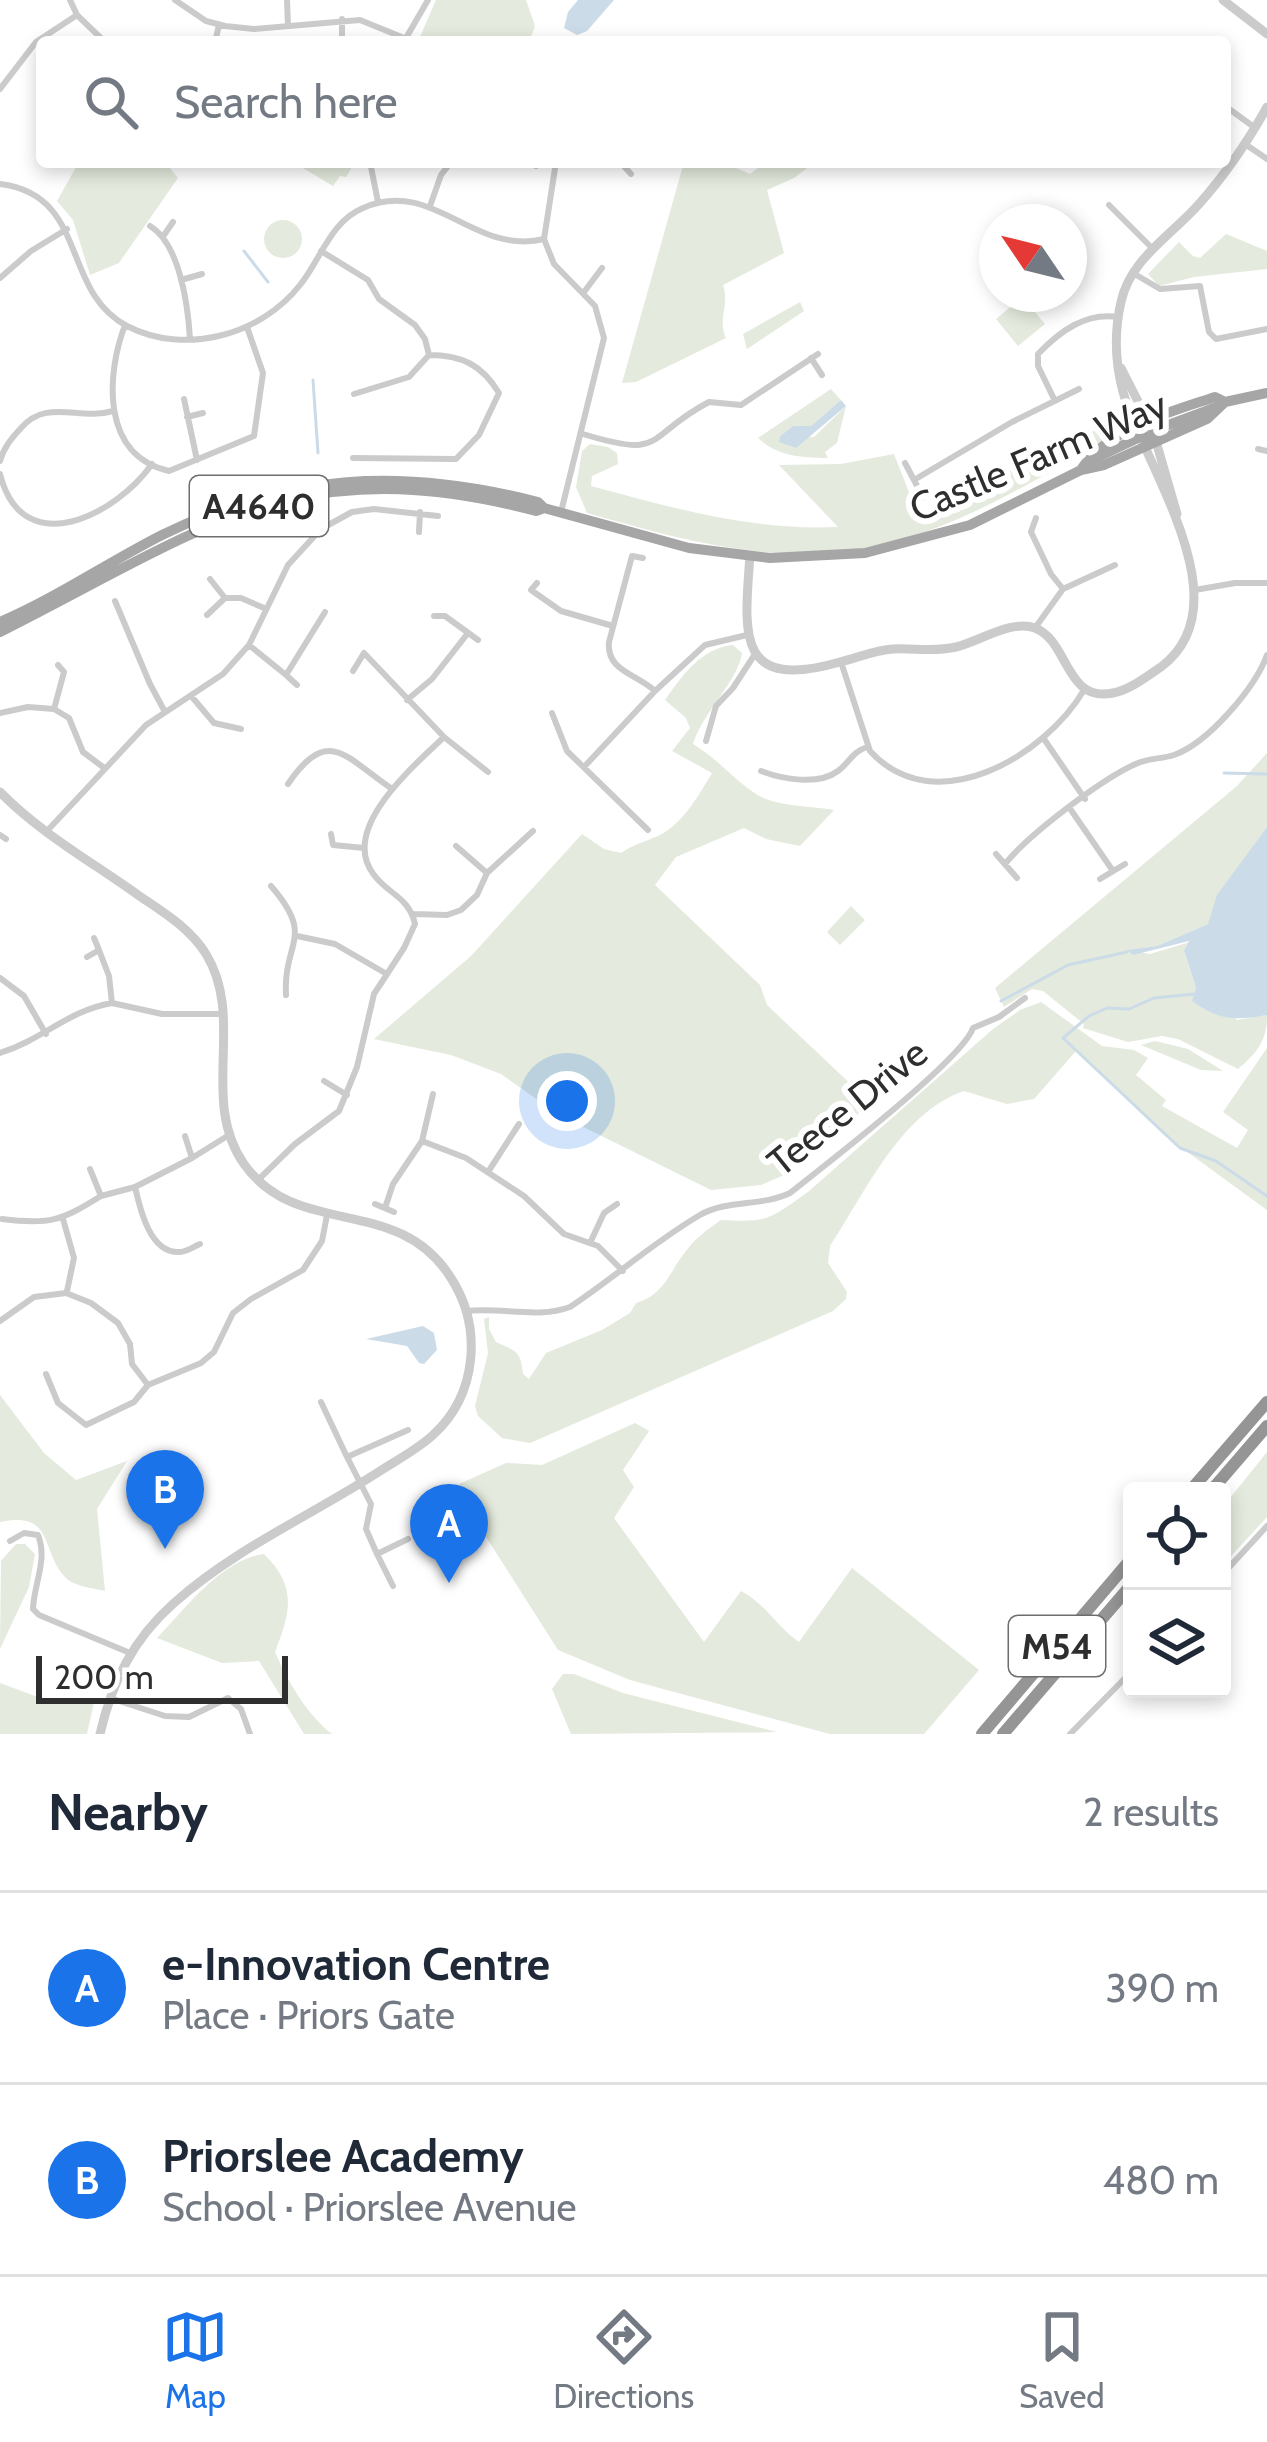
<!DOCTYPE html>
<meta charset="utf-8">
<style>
body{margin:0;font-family:Cabin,sans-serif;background:#f6f6f7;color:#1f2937}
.controls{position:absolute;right:36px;bottom:36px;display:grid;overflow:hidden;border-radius:12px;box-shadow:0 6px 18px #0003}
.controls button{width:108px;height:108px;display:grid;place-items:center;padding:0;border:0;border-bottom:3px solid #e0e1e3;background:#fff;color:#1f2937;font:60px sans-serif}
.compass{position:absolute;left:979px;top:204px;width:108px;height:108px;border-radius:50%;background:#fff;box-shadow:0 6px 18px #0003;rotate:305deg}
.scale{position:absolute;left:36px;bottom:30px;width:252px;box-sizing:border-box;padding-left:12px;border:6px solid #2e2e2e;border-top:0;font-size:33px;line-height:42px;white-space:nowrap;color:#2e2e2e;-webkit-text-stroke:9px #fff;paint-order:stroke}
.you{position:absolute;left:567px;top:1101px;width:42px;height:42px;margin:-30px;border:9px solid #fff;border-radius:50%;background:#1a73e8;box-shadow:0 0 0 18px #1a73e833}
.badge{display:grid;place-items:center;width:78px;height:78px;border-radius:50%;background:#1a73e8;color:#fff;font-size:39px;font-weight:700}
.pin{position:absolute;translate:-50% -99px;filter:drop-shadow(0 3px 6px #0008)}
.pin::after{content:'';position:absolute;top:63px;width:42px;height:36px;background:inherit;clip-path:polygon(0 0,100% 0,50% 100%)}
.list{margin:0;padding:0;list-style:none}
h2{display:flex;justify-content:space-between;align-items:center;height:156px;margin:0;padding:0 48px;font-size:51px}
h2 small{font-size:39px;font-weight:400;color:#747a83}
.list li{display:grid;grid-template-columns:78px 1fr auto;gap:36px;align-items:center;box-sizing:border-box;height:192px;padding:0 48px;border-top:3px solid #e0e1e3}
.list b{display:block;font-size:45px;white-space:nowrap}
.list p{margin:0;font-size:39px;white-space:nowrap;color:#747a83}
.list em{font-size:39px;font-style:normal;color:#747a83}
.icon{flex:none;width:66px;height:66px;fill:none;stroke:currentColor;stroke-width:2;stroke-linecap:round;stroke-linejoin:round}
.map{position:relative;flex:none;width:1267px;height:1734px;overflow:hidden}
.search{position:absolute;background:#fff;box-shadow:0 6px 18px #0003;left:36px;right:36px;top:36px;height:132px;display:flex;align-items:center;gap:30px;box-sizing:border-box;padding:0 42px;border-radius:12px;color:#747a83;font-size:45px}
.sheet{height:540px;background:#fff}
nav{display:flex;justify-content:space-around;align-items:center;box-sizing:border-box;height:168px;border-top:3px solid #e0e1e3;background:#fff;font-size:33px;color:#747a83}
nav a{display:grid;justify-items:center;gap:6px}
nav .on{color:#1a73e8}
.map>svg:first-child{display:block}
</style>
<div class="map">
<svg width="1267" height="1734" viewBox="0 0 1267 1734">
<rect width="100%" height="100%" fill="#fff"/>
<!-- green -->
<path fill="#e4eadd" d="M 436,0 L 526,0 L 535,26 L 529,42 L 435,42 L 420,37 Z
M 79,162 L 165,162 L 178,178 L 119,263 L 90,275 L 73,220 L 57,201 Z
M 293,162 L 355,162 L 346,177 L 340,176 L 333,186 Z
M 684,162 L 723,162 L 750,174 L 766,162 L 815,162 L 794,178 L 767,190 L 784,253 L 723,285 C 730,304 717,320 726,338 L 636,382 L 622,383 Z
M264 239a19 19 0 1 1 38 0a19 19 0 1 1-38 0Z
M 1226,234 L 1267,251 L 1267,269 L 1194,277 L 1159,286 L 1148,274 L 1179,242 L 1193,256 L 1200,258 Z
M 1022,297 L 1045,324 L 1018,346 L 996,319 Z
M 800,302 L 804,311 L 747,349 L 743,334 Z
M 831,389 L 841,400 L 810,427 L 793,426 L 780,436 L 814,437 L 846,406 L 837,443 L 825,452 L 828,458 C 800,457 779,457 758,438 Z
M 1125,416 L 1123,430 C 1041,476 955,533 862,549 C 770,565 674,538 587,513 L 576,487 L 582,451 L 590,444 L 608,447 L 617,453 L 618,464 L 592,476 L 591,486 C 673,508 752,531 838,527 L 779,465 L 841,464 L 894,454 L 918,515 Z
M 733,645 L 742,653 C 738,681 703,712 693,744 C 718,759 733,779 756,794 C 776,807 811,806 834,810 L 800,846 L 766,839 L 744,828 L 676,857 L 655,885 L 760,985 L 767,1005 L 875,1107 L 867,1107 L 791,1172 L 761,1185 L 711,1190 L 559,1115 L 501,1074 L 451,1055 L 374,1039 L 471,956 L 582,834 L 604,849 L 621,853 C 634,844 644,842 658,836 C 682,825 699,795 712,773 L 672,751 L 690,728 L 686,718 L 665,700 C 682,676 701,648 733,645 Z
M 1267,753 L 1267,827 L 1225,886 L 1208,924 L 1157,946 L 1128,950 L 1150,954 L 1190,942 L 1184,952 L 1196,988 L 1237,1020 L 1267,1015 C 1267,1040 1258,1052 1238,1069 L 1178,1039 L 1162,1036 L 1128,1042 L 1083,1028 L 1084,1024 L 1043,991 L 1032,989 L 1004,1007 L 995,988 L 1237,786 Z
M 851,906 L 865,920 L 840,945 L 827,932 Z
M 1041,1002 L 1102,1046 L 1134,1050 L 1148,1058 L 1136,1075 L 1166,1100 L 1162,1106 L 1237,1148 L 1248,1130 L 1223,1112 L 1267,1048 L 1267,1210 L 1164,1135 L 1076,1051 L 1034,1099 L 1007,1104 L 964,1091 C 901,1112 865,1193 830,1246 L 828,1263 L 847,1292 L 846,1299 L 833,1311 L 530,1443 L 502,1438 L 478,1416 L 475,1406 L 488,1353 L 484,1319 L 489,1317 L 489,1329 L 496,1342 C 515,1351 521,1350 523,1374 L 529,1379 L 546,1353 L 602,1330 L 630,1313 L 636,1303 C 667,1294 670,1268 690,1246 C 698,1236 710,1228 721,1220 C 767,1223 770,1219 808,1192 L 993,1029 L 1020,1010 Z
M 1155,1041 L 1188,1049 L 1223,1071 L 1201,1070 L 1141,1045 Z
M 0,1395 L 44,1453 L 76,1480 L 127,1461 L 97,1509 L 105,1591 C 93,1588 77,1587 67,1579 C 40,1554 56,1510 0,1522 Z
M 635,1423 L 649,1431 L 623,1470 L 634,1487 L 614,1518 L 704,1642 L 741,1591 C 768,1606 776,1626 799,1642 L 852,1568 L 979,1670 L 924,1734 L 830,1734 L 630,1680 L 558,1650 L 462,1499 L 459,1484 L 506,1463 L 542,1465 Z
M 1267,1452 L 1267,1517 L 1222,1566 L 1222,1508 Z
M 16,1544 L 25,1544 L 35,1554 L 29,1587 L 0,1649 L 1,1561 Z
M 264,1554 C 298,1587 290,1613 275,1652 C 287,1680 307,1715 332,1734 L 304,1734 L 259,1661 L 222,1663 L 157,1638 C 185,1609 222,1559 264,1554 Z
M 563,1674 L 574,1674 L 623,1693 L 777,1732 L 571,1734 L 552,1689 Z
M 0,1683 L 51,1702 L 95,1698 L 87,1734 L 0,1734 Z"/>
<!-- water -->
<path fill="#cbdce8" d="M 578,0 L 614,0 L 587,31 L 577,35 L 564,28 L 568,12 Z
M 841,400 L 846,406 L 796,448 L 779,442 L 780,436 L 793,426 L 811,426 Z
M 1267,827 L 1267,1015 C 1236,1021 1218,1020 1192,1001 L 1196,988 L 1184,951 L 1189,941 L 1133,955 L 1127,950 L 1157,946 L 1208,924 L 1217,895 Z
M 423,1326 L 434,1333 L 437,1350 L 424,1364 L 419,1363 L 407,1346 L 366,1339 Z"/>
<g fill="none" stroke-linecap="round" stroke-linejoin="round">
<!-- stream -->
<path stroke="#cbdce8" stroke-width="3" d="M 244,251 L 268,282
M 313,380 L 318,453
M 1224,773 L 1267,774
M 1194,994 L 1154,998 L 1129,1009 L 1107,1008 L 1089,1016 L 1063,1038 L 1180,1148 L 1216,1161 L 1267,1196
M 1001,1001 L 1068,965 L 1127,952"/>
<!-- minor -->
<path stroke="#cbcbcb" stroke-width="6" d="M 70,0 L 77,15 L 105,42
M 175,0 L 206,21 L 225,26 L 254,29 L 360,20 L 414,42
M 287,0 L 288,26
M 406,38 L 428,0
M 215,42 L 219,25
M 342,42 L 342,19
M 534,42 L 535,41
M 0,89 L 36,42 L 77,15
M 1225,106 L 1254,127
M 1245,144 L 1267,159
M 370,162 L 378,202
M 536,162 L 536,166
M 556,162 L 544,239 L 554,264 L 595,306 L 604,338 L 561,512
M 620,162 L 631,174
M 0,184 C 89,195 60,291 127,326 C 185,356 261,335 300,285 C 321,259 330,222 363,208 C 433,177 473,256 544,239
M 1109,205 L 1153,249
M 430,206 L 441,175 L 451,162
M 150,226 C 180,244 188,306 190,339
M 164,235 L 173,222
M 321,251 L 368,280 L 379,299 L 415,325 L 425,339 L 429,355
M 1133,273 L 1160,289 L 1200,286 L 1209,332 L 1216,339 L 1267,329
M 0,278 L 31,251 L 67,229
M 181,280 L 202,274
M 584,292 L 602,268
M 125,325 C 106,375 101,456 169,471 L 254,436 L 263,373 L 247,327
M 811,358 L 822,375
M 184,399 L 197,460
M 1055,401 L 1038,366 L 1038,354 C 1060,331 1086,312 1118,317
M 187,417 L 203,413
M 583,434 C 667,460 644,436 709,402 L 741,405 L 818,354
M 1258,449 L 1267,451
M 353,458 L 456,459 L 479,435 L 499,393 C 482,365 462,355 429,355 L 409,377 L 354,394
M 0,461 C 4,447 11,439 21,428 C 47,398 79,421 113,411
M 905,463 L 923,497
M 0,474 C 23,564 117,514 152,464
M 914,480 L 1012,422 L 1079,389
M 1036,518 L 1031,532 L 1051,574 L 1063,589
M 419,532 L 420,512
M 643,558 L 632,556 L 609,642 C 606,671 637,674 655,691 L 705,645 L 747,635
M 537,583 L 531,590 L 561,611 L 613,626
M 1195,590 L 1235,583 L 1267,583
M 225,598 L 241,598 L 264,608
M 115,601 L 150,684 L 165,712
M 207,615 L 225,598 L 210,579
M 434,616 L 445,616 L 478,640
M 1035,628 L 1063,589 L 1115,565
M 249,645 L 286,675 L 325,612
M 841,662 L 870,751 C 935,822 1045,756 1084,690
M 286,675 L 297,685
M 192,697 L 214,723 L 241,729
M 407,700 L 432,679 L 468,633
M 54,709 L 69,718 L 83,752 L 103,767
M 0,713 L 28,707 L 54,709 L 64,672 L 58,665
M 552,713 L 567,751 L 648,830
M 444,737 L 488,772
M 1044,739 L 1085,799
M 706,741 L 716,706 L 733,688 L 755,654
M 584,767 L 655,691
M 761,771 C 782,779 818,786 838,771 C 850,762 852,752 867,747
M 288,784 C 328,725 345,757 392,789
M 1071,810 L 1113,871
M 47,831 L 146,725 L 223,674 L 249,645 L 288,565 L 321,529 L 352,512 L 374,509 L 438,516
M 331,834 L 333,845 L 364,848
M 0,835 L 6,839
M 456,846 L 487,873
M 996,854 L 1017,878
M 1005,864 C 1028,835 1104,777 1138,763 C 1149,758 1162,759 1174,755 C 1208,743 1255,688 1267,655
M 1100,879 L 1125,864
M 271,886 C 316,938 283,941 286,995
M 413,914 L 447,915 L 461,910 L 477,895 L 487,873 L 533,831
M 297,936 L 335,944 L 385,973
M 87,957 L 99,950 L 94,938
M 0,978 L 24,996 L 46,1034
M 112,1003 L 162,1014 L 221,1014
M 0,1053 C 44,1039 67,1011 112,1003 L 109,976 L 99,950
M 324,1081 L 347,1095
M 422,1141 L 433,1094
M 192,1158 L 229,1135
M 488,1172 L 519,1124
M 258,1180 L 295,1144 L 339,1111 L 357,1067 L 374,994 L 404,948 L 415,924 C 409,897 388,894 374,875 C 338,829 414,766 444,737 L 364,653 L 353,671
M 135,1187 L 192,1158 L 185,1136
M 101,1196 L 135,1187 C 140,1209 150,1254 180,1252 C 187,1252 193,1247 200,1244
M 375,1204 L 394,1212
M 385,1208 L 393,1184 L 422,1141 L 466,1158 L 524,1196 L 564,1234 L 598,1246 L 623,1271
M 2,1219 C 49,1225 61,1221 101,1196 L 90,1169
M 63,1219 L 74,1258 L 67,1291
M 590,1243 L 604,1213 L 617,1204
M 467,1311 C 501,1307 538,1319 570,1307 C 614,1278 655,1241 700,1215 C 728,1199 761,1207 790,1193 C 824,1166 962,1060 973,1028 L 999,1017 L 1025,998
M 0,1321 L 34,1297 L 66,1293 L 91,1303 L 118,1323 L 130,1344 L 132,1364 L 148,1385
M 46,1374 L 58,1403 L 86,1425 L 134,1402 L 148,1385 L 201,1363 L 214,1352 L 233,1313 L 251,1299 L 303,1270 L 322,1241 L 327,1215
M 321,1402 L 347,1457 L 408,1430
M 347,1457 L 371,1504 L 366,1529 L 377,1554
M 10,1541 L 24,1533 L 38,1535 C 48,1560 34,1583 33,1609 L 39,1615 L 130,1653
M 1222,1575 L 1267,1526
M 393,1586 L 377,1554 L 408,1539
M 110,1698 L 165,1716 L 189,1717 L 228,1698 L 241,1709 L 250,1734
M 1070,1734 L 1132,1671"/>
<!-- tertiary -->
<path stroke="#cbcbcb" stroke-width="9" d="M 1223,0 L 1267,34
M 1121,368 L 1149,423
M 1155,438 L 1177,514
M 750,556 C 744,634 736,692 840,662 C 857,658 875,650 893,649 C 914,648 935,652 956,647 C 978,642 1012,619 1035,628 C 1069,641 1065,703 1113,693 C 1130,690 1147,676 1161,667 C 1245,604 1145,468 1123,392 C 1115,362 1114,332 1121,302 C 1130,259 1172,235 1199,204 C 1225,175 1248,141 1267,107
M 0,792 C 40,833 92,862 138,895 C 163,912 190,928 206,954 C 246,1019 199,1100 244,1164 C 297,1240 398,1193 451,1278 C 483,1328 477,1395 433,1435 C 418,1449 397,1460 380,1471 C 312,1515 236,1548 174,1603 C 133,1639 112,1682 100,1734"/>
<!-- primary -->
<path stroke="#a6a6a6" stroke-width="10" d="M 1138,428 L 1152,431 L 1217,407
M 1089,461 L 1140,437 L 1155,440
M 1082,468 C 1110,428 1170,412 1215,397 L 1225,402
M 0,622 C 56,598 107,563 162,535 C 289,473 402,467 538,502 L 544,508 L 689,548 L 770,558 L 865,553 L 970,525 L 1081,470 L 1104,465 L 1207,419 L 1225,402 L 1267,393
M 0,632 C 203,530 296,448 536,511 L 544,508"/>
<!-- motorway -->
<path stroke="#959595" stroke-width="12" d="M 1190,1491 L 1267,1402
M 1211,1491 L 1267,1426
M 982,1734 L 1132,1558
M 1003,1734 L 1132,1584"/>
</g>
<g text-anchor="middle" stroke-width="12" stroke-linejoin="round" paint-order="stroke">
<!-- shield labels -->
<g fill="#fff" stroke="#6d6d6d" stroke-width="3">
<rect x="190" y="476" width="138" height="60" rx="9"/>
<rect x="1009" y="1616" width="96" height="60" rx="9"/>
</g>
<g font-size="36" font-weight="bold" fill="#2e2e2e">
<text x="259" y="519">A4640</text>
<text x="1057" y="1659">M54</text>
</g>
<!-- street labels -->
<g font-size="39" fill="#2e2e2e" stroke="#fff">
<text transform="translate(1038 456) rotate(-23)" y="14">Castle Farm Way</text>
<text transform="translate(847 1107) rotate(-39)" y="14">Teece Drive</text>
</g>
</g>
</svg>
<div class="controls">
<button><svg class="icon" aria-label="locate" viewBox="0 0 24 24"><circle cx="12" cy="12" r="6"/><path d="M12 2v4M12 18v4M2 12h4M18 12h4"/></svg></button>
<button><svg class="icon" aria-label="layers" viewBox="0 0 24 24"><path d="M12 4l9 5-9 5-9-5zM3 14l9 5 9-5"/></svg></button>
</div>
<svg class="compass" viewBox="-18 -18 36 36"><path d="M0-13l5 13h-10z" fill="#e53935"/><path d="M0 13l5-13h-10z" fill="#747a83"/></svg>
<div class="scale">200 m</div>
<div class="you"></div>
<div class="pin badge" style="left:449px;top:1583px">A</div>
<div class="pin badge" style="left:165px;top:1549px">B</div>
<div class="search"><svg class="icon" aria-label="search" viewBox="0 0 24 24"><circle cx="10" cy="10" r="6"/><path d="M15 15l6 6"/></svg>Search here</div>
</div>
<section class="sheet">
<h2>Nearby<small>2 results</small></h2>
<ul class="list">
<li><span class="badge">A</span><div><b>e-Innovation Centre</b><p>Place · Priors Gate</p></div><em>390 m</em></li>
<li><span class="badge">B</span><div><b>Priorslee Academy</b><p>School · Priorslee Avenue</p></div><em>480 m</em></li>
</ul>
</section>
<nav>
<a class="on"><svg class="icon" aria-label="map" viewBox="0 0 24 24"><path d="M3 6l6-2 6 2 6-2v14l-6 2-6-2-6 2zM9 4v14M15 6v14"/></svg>Map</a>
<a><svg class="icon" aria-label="directions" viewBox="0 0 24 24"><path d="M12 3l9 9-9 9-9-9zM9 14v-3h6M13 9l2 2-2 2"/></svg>Directions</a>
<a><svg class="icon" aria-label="saved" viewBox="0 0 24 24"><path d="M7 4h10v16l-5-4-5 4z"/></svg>Saved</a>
</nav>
